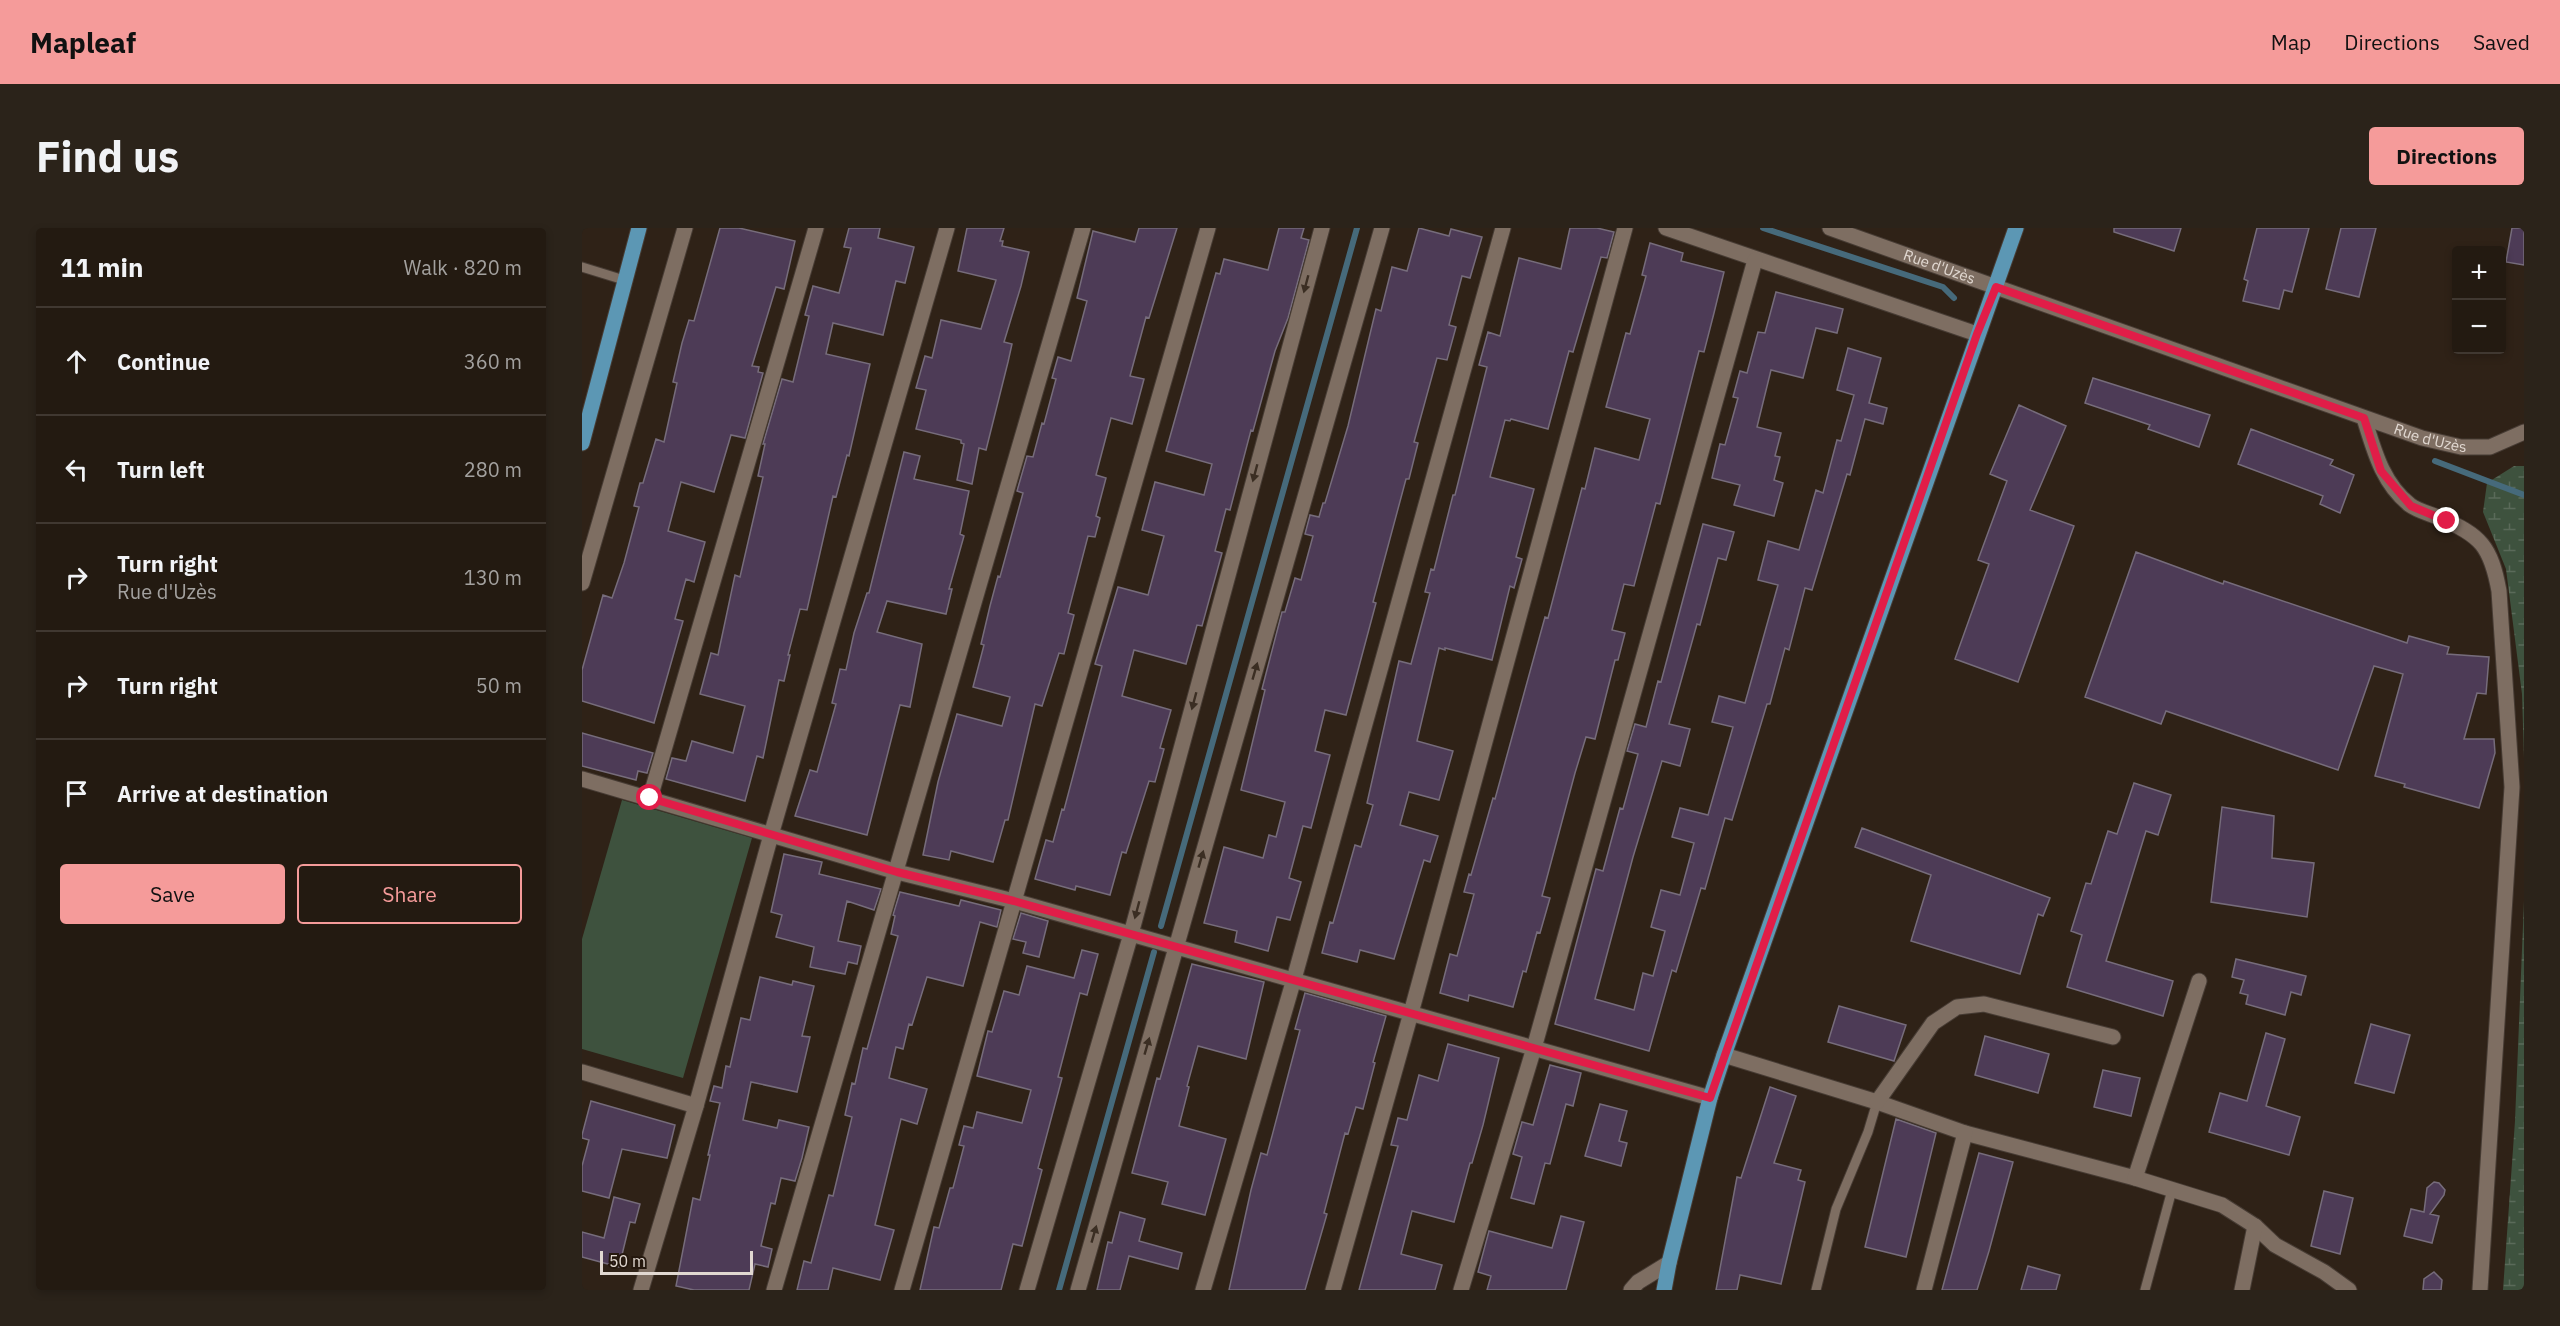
<!DOCTYPE html>
<meta charset="utf-8">
<style>
body{margin:0;font-family:"IBM Plex Sans",sans-serif;background:#2b231a;color:#f1f3f6}
.controls{position:absolute;right:18px;top:18px;display:grid;overflow:hidden;border-radius:6px;box-shadow:0 3px 9px #0003}
.controls button{width:54px;height:54px;display:grid;place-items:center;padding:0;border:0;border-bottom:2px solid #403831;background:#231a11;color:#f1f3f6;font:30px sans-serif}
.scale{position:absolute;left:18px;bottom:15px;width:153px;box-sizing:border-box;padding-left:6px;border:3px solid #e1d8d1;border-top:0;font-size:16px;line-height:21px;white-space:nowrap;color:#e1d8d1;-webkit-text-stroke:4px #25180e;paint-order:stroke}
.stop{position:absolute;width:18px;height:18px;margin:-14px;border:4px solid #e11d48;border-radius:50%;background:#fff}
.stop.end{background:#e11d48;border-color:#fff;box-shadow:0 2px 6px #0008}
.list{margin:0;padding:0;list-style:none}
h2{display:flex;justify-content:space-between;align-items:center;height:78px;margin:0;padding:0 24px;font-size:26px}
h2 small{font-size:20px;font-weight:400;color:#a3a19f}
.list li{display:grid;grid-template-columns:39px 1fr auto;gap:18px;align-items:center;box-sizing:border-box;height:108px;padding:0 24px;border-top:2px solid #403831}
.list b{display:block;font-size:22px;white-space:nowrap}
.list p{margin:0;font-size:20px;white-space:nowrap;color:#a3a19f}
.list em{font-size:20px;font-style:normal;color:#a3a19f}
.actions{display:flex;gap:12px;padding:18px 24px}
.actions a{flex:1;padding:14px 0;border:2px solid #f59b9a;border-radius:6px;text-align:center;font-size:21px;color:#f59b9a}
.actions .main{background:#f59b9a;color:#111}
.icon{flex:none;width:33px;height:33px;fill:none;stroke:currentColor;stroke-width:2;stroke-linecap:round;stroke-linejoin:round}
.map{position:relative;flex:none;width:1942px;height:1062px;overflow:hidden;border-radius:6px}
header{display:flex;align-items:center;gap:36px;box-sizing:border-box;height:84px;padding:0 30px;background:#f59b9a;color:#111}
header strong{font-size:28px}
nav{display:flex;gap:33px;margin-inline-start:auto;font-size:21px}
.intro{display:flex;align-items:center;justify-content:space-between;box-sizing:border-box;height:144px;padding:0 36px}
h1{margin:0;font-size:42px}
.button{padding:15px 27px;border-radius:6px;background:#f59b9a;color:#111;font-size:21px;font-weight:700}
main{display:flex;gap:36px;padding:0 36px}
aside{flex:1;background:#231a11;border-radius:6px;box-shadow:0 3px 9px #0003}
.map>svg:first-child{display:block}
</style>
<header>
<strong>Mapleaf</strong>
<nav><a>Map</a><a>Directions</a><a>Saved</a></nav>
</header>
<div class="intro"><h1>Find us</h1><a class="button">Directions</a></div>
<main>
<aside>
<h2>11 min<small>Walk · 820 m</small></h2>
<ul class="list">
<li><svg class="icon" aria-label="ahead" viewBox="0 0 24 24"><path d="M12 20V5M6 11l6-6 6 6"/></svg><div><b>Continue</b></div><em>360 m</em></li>
<li><svg class="icon" aria-label="left" viewBox="0 0 24 24"><path d="M17 20v-9H6M10 6l-5 5 5 5"/></svg><div><b>Turn left</b></div><em>280 m</em></li>
<li><svg class="icon" aria-label="right" viewBox="0 0 24 24"><path d="M7 20v-9h11M14 6l5 5-5 5"/></svg><div><b>Turn right</b><p>Rue d'Uzès</p></div><em>130 m</em></li>
<li><svg class="icon" aria-label="right" viewBox="0 0 24 24"><path d="M7 20v-9h11M14 6l5 5-5 5"/></svg><div><b>Turn right</b></div><em>50 m</em></li>
<li><svg class="icon" aria-label="arrive" viewBox="0 0 24 24"><path d="M6 21V4h12l-3 4 3 4H6"/></svg><div><b>Arrive at destination</b></div></li>
</ul>
<div class="actions"><a class="main">Save</a><a>Share</a></div>
</aside>
<div class="map">
<svg width="1942" height="1062" viewBox="0 0 1942 1062">
<defs>
<pattern id="wetland-marsh" width="20" height="14" patternUnits="userSpaceOnUse" patternTransform="scale(1.5)"><rect width="20" height="14" fill="#3e523e"/><path d="M1 5h8M5 5V1M11 12h8M15 12V8" fill="none" stroke="#5a6a59"/></pattern>
</defs>
<rect width="100%" height="100%" fill="#2f2217"/>
<!-- wetland -->
<path fill="url(#wetland-marsh)" d="M 1932,238 L 1942,238 L 1942,530 L 1940,466 L 1924,341 L 1901,284 L 1905,255 Z
M 1942,673 L 1942,1062 L 1921,1062 L 1933,893 Z"/>
<!-- pitch -->
<path fill="#3e523e" d="M 40,572 L 170,610 L 101,850 L 0,821 L 0,711 Z"/>
<g fill="none" stroke-linecap="round" stroke-linejoin="round">
<!-- stream -->
<path stroke="#466a7b" stroke-width="6" d="M 1181,0 L 1361,59 L 1372,70
M 1853,233 L 1942,267
M 579,698 L 775,0
M 477,1062 L 572,724"/>
</g>
<!-- building -->
<path fill="#4d3b56" stroke="#766c7b" stroke-width="1.5" d="M 138,0 L 157,0 L 213,13 L 202,61 L 194,59 L 170,138 L 177,139 L 176,144 L 181,145 L 163,210 L 149,207 L 132,264 L 99,254 L 86,303 L 123,314 L 112,354 L 104,351 L 93,391 L 101,393 L 72,495 L 0,473 L 0,442 L 21,367 L 30,370 L 42,335 L 57,279 L 52,278 L 58,255 L 61,255 L 74,211 L 82,214 L 95,155 L 91,154 L 100,115 L 107,92 L 112,93 Z
M 267,0 L 298,0 L 296,10 L 332,19 L 323,55 L 314,53 L 301,107 L 251,95 L 244,126 L 288,136 L 267,228 L 265,227 L 254,269 L 251,268 L 225,382 L 218,381 L 206,427 L 208,427 L 202,453 L 197,452 L 181,530 L 175,528 L 163,573 L 84,551 L 90,530 L 104,533 L 110,513 L 151,525 L 163,478 L 118,466 L 129,425 L 136,427 L 153,347 L 158,349 L 181,249 L 176,248 L 183,216 L 181,216 L 200,151 L 211,154 L 227,88 L 223,87 L 231,58 L 257,65 L 269,20 L 262,19 Z
M 385,0 L 422,0 L 418,13 L 421,13 L 420,18 L 447,24 L 439,58 L 422,114 L 430,116 L 426,134 L 404,222 L 397,220 L 390,256 L 375,252 L 382,216 L 379,215 L 379,212 L 334,201 L 344,162 L 334,160 L 343,128 L 350,130 L 359,92 L 399,101 L 414,52 L 376,43 Z
M 557,0 L 595,0 L 567,90 L 564,89 L 548,148 L 562,151 L 550,196 L 529,190 L 514,247 L 524,250 L 514,288 L 518,290 L 513,309 L 506,308 L 486,385 L 492,387 L 482,426 L 477,425 L 460,478 L 453,476 L 426,592 L 423,592 L 411,634 L 369,623 L 367,632 L 341,627 L 356,554 L 375,486 L 420,498 L 428,469 L 391,459 L 402,417 L 399,416 L 408,378 L 416,348 L 418,349 L 441,265 L 435,263 L 445,228 L 451,229 L 460,195 L 462,196 L 474,151 L 470,150 L 476,129 L 489,133 L 505,73 L 495,70 L 511,3 L 553,14 Z
M 697,0 L 722,0 L 719,10 L 727,12 L 706,90 L 693,123 L 671,203 L 669,202 L 648,282 L 644,281 L 633,323 L 640,325 L 620,398 L 615,397 L 604,436 L 552,422 L 540,468 L 589,482 L 578,520 L 582,521 L 573,554 L 567,553 L 544,625 L 540,624 L 528,667 L 494,658 L 493,662 L 453,651 L 464,612 L 471,614 L 480,581 L 482,582 L 520,438 L 513,436 L 536,359 L 566,367 L 582,308 L 560,302 L 573,254 L 622,267 L 630,236 L 584,223 L 634,45 L 638,46 L 642,31 L 686,42 Z
M 837,0 L 867,8 L 869,1 L 900,9 L 888,50 L 880,48 L 867,97 L 874,99 L 865,132 L 855,130 L 832,214 L 836,215 L 827,251 L 824,251 L 791,374 L 794,375 L 764,487 L 743,482 L 733,523 L 748,527 L 729,600 L 721,598 L 707,650 L 719,654 L 708,692 L 695,689 L 686,723 L 653,714 L 655,703 L 622,695 L 642,619 L 681,630 L 687,607 L 694,609 L 703,574 L 659,562 L 683,462 L 680,461 L 700,384 L 703,384 L 713,350 L 719,352 L 731,308 L 723,306 L 728,287 L 737,289 L 741,275 L 743,275 L 766,198 L 794,81 L 799,83 L 810,39 L 825,43 Z
M 988,0 L 1015,0 L 1032,4 L 1025,30 L 1019,29 L 991,124 L 987,123 L 966,201 L 929,191 L 928,193 L 923,192 L 908,249 L 952,261 L 934,329 L 940,331 L 932,360 L 928,358 L 910,432 L 863,420 L 863,422 L 857,420 L 835,513 L 871,523 L 857,572 L 827,564 L 818,597 L 856,608 L 848,634 L 842,632 L 812,731 L 778,722 L 775,734 L 740,725 L 748,694 L 751,695 L 773,617 L 779,619 L 791,577 L 785,575 L 817,433 L 829,436 L 848,365 L 843,364 L 849,341 L 852,342 L 871,267 L 873,267 L 905,139 L 897,137 L 906,104 L 918,108 L 937,30 L 979,41 Z
M 1532,0 L 1599,0 L 1592,23 L 1532,4 Z
M 1675,0 L 1727,0 L 1710,64 L 1702,62 L 1697,81 L 1661,73 L 1666,53 L 1662,51 Z
M 1759,0 L 1794,0 L 1777,69 L 1744,61 Z
M 1930,0 L 1942,0 L 1942,37 L 1924,34 Z
M 1068,15 L 1101,25 L 1099,33 L 1142,44 L 1132,85 L 1122,124 L 1117,123 L 1078,276 L 1074,275 L 1052,358 L 1042,356 L 1030,402 L 1043,405 L 1036,432 L 1033,432 L 1013,511 L 1004,509 L 993,545 L 960,668 L 968,670 L 958,705 L 955,704 L 944,744 L 941,743 L 931,779 L 887,767 L 886,773 L 858,765 L 868,726 L 875,728 L 892,666 L 882,664 L 887,646 L 889,647 L 911,570 L 913,571 L 963,389 L 966,390 L 1000,260 L 1003,261 L 1013,220 L 1057,232 L 1068,191 L 1024,179 L 1044,105 L 1048,106 L 1064,48 L 1060,47 Z
M 1194,64 L 1261,81 L 1255,105 L 1234,100 L 1221,150 L 1189,142 L 1175,199 L 1199,205 L 1193,228 L 1198,229 L 1192,252 L 1201,255 L 1192,288 L 1152,277 L 1158,257 L 1130,250 L 1138,216 L 1143,217 L 1156,170 L 1151,169 L 1158,143 L 1165,145 L 1176,104 L 1183,105 Z
M 1266,120 L 1299,130 L 1287,175 L 1305,180 L 1301,196 L 1283,191 L 1268,247 L 1265,246 L 1230,362 L 1223,360 L 1207,422 L 1203,420 L 1188,476 L 1185,476 L 1150,592 L 1143,590 L 1123,661 L 1119,660 L 1094,744 L 1090,742 L 1067,823 L 973,796 L 1014,641 L 1021,643 L 1038,580 L 1041,581 L 1056,526 L 1045,523 L 1053,496 L 1064,499 L 1076,453 L 1079,454 L 1121,296 L 1152,304 L 1144,332 L 1136,330 L 1118,397 L 1115,396 L 1087,496 L 1108,501 L 1098,538 L 1080,533 L 1051,629 L 1013,771 L 1052,782 L 1061,745 L 1071,748 L 1083,703 L 1069,699 L 1079,662 L 1098,667 L 1112,615 L 1090,609 L 1098,580 L 1126,587 L 1151,499 L 1130,494 L 1137,468 L 1163,475 L 1196,357 L 1176,352 L 1186,313 L 1217,322 L 1234,262 L 1241,265 L 1255,212 L 1259,213 L 1272,167 L 1255,162 Z
M 1511,150 L 1628,187 L 1617,219 L 1566,201 L 1568,197 L 1503,175 Z
M 1437,177 L 1484,198 L 1448,282 L 1492,298 L 1436,454 L 1373,431 L 1407,336 L 1396,332 L 1425,253 L 1408,246 Z
M 1669,201 L 1751,232 L 1748,237 L 1772,247 L 1758,285 L 1738,276 L 1741,268 L 1656,236 Z
M 322,224 L 338,228 L 332,251 L 387,263 L 378,306 L 382,308 L 367,361 L 370,361 L 364,386 L 305,373 L 295,404 L 340,416 L 328,479 L 318,477 L 285,607 L 213,588 L 228,542 L 235,544 L 254,476 L 250,475 L 258,441 L 264,442 L 272,405 L 285,365 L 287,365 Z
M 1554,324 L 1641,356 L 1642,353 L 1825,415 L 1827,408 L 1867,419 L 1865,426 L 1907,429 L 1904,466 L 1895,465 L 1882,511 L 1912,511 L 1913,525 L 1897,580 L 1822,559 L 1823,556 L 1793,548 L 1821,446 L 1792,438 L 1756,542 L 1584,483 L 1579,496 L 1503,469 Z
M 0,505 L 71,525 L 65,545 L 56,543 L 54,552 L 0,538 Z
M 1552,555 L 1589,567 L 1576,607 L 1564,603 L 1524,733 L 1591,753 L 1581,788 L 1485,759 L 1500,707 L 1489,703 L 1504,655 L 1509,656 L 1526,603 L 1535,606 Z
M 1640,579 L 1692,588 L 1690,630 L 1732,635 L 1725,689 L 1629,674 Z
M 1280,600 L 1468,670 L 1461,688 L 1456,686 L 1438,746 L 1329,713 L 1349,647 L 1273,619 Z
M 202,626 L 240,634 L 237,646 L 299,661 L 292,682 L 265,673 L 256,713 L 279,718 L 275,736 L 266,734 L 263,746 L 228,739 L 232,719 L 194,709 L 200,687 L 189,684 Z
M 318,664 L 377,678 L 379,672 L 419,682 L 415,699 L 398,694 L 381,758 L 345,749 L 330,797 L 327,796 L 321,821 L 314,819 L 307,850 L 345,861 L 335,896 L 319,891 L 293,997 L 312,1002 L 298,1052 L 251,1040 L 246,1062 L 215,1062 L 222,1033 L 229,1035 L 247,967 L 251,968 L 270,889 L 263,887 L 270,855 L 273,856 L 281,820 L 285,821 L 316,708 L 309,706 L 313,688 L 311,687 Z
M 439,685 L 466,693 L 457,729 L 441,725 L 444,714 L 431,711 Z
M 500,722 L 516,726 L 505,767 L 498,765 L 476,849 L 480,850 L 456,940 L 460,942 L 440,1018 L 431,1016 L 419,1062 L 338,1062 L 352,999 L 357,1000 L 368,960 L 371,960 L 382,918 L 377,917 L 382,898 L 391,900 L 395,884 L 440,895 L 449,862 L 395,848 L 406,803 L 410,804 L 422,763 L 437,767 L 445,738 L 492,750 Z
M 1654,731 L 1724,748 L 1719,767 L 1709,764 L 1703,787 L 1664,776 L 1666,767 L 1658,765 L 1662,752 L 1650,749 Z
M 610,736 L 682,754 L 664,831 L 616,818 L 605,858 L 607,859 L 597,898 L 644,911 L 623,987 L 580,976 L 586,954 L 550,945 L 575,850 L 578,851 Z
M 178,749 L 210,757 L 211,753 L 232,758 L 220,808 L 228,809 L 215,864 L 169,854 L 161,892 L 195,900 L 197,892 L 227,899 L 220,930 L 213,953 L 199,950 L 193,976 L 189,975 L 179,1018 L 190,1021 L 186,1039 L 173,1036 L 167,1062 L 112,1062 L 94,1058 L 111,970 L 118,972 L 128,927 L 126,927 L 138,875 L 128,873 L 132,858 L 140,860 L 144,838 L 148,839 L 159,790 L 168,792 Z
M 723,765 L 804,788 L 791,834 L 793,835 L 781,881 L 774,879 L 766,906 L 763,905 L 742,985 L 745,986 L 723,1062 L 647,1062 L 669,962 L 679,925 L 685,927 L 718,802 L 713,801 Z
M 1257,778 L 1324,797 L 1312,833 L 1246,814 Z
M 1789,796 L 1828,807 L 1812,865 L 1773,855 Z
M 1684,805 L 1703,811 L 1684,878 L 1718,889 L 1707,927 L 1627,904 L 1638,865 L 1665,873 Z
M 1403,808 L 1467,826 L 1456,865 L 1393,847 Z
M 866,816 L 917,830 L 901,897 L 890,935 L 888,935 L 872,994 L 830,983 L 819,1026 L 860,1037 L 853,1062 L 777,1062 L 816,918 L 809,917 L 816,890 L 825,892 L 837,847 L 856,853 Z
M 968,837 L 999,845 L 991,878 L 984,876 L 968,936 L 963,935 L 952,976 L 929,970 L 940,929 L 931,926 L 940,894 L 951,897 Z
M 1521,842 L 1558,850 L 1549,888 L 1512,879 Z
M 1188,859 L 1214,868 L 1192,935 L 1219,942 L 1216,952 L 1223,954 L 1199,1056 L 1158,1047 L 1155,1062 L 1134,1062 L 1155,949 L 1159,950 Z
M 9,873 L 93,897 L 85,930 L 40,921 L 27,970 L 0,963 L 0,938 L 7,912 L 0,910 L 0,907 Z
M 1018,876 L 1045,883 L 1037,913 L 1045,915 L 1039,938 L 1003,928 Z
M 1314,891 L 1354,905 L 1324,1029 L 1283,1019 Z
M 1397,925 L 1431,934 L 1407,1023 L 1395,1062 L 1360,1062 Z
M 1852,954 L 1857,955 L 1863,962 L 1862,967 L 1848,986 L 1857,988 L 1850,1015 L 1822,1008 L 1829,981 L 1842,984 L 1845,960 Z
M 1742,963 L 1771,970 L 1758,1026 L 1729,1018 Z
M 32,969 L 58,976 L 53,995 L 48,994 L 37,1039 L 0,1029 L 0,1004 L 22,1010 Z
M 538,984 L 563,991 L 557,1013 L 600,1025 L 596,1041 L 547,1028 L 538,1062 L 515,1062 L 526,1014 L 530,1015 Z
M 979,988 L 1002,994 L 984,1062 L 905,1062 L 909,1048 L 896,1044 L 907,1003 L 970,1020 Z
M 1446,1038 L 1478,1047 L 1474,1062 L 1439,1062 Z
M 1852,1044 L 1860,1052 L 1859,1062 L 1841,1062 L 1842,1051 Z"/>
<g fill="none" stroke-linecap="round" stroke-linejoin="round">
<defs>
<path id="service" d="M 0,39 L 42,52
M 1234,1062 L 1254,981 L 1286,904 L 1295,874
M 1563,1062 L 1590,962"/>
<g id="minor">
<path d="M 1084,0 L 1395,106"/>
<path id="s1" d="M 1414,59 L 1840,210 L 1879,219 L 1908,219 L 1942,204"/>
<path d="M 1782,190 C 1792,222 1800,255 1828,277 C 1836,283 1849,286 1858,290 C 1899,307 1909,319 1917,363 L 1930,559 L 1898,1062"/>
<path d="M 0,355 L 103,0"/>
<path d="M 0,551 L 315,644 L 432,673 L 1128,870"/>
<path d="M 68,570 L 234,0"/>
<path d="M 1142,827 L 1295,874 L 1383,905 L 1553,950 L 1640,977 L 1673,998 L 1693,1017 L 1742,1044 L 1767,1062"/>
<path d="M 0,844 L 114,878"/>
<path d="M 1295,874 L 1351,795 L 1375,779 L 1402,776 L 1531,809"/>
<path d="M 1553,950 L 1617,753"/>
<path d="M 59,1062 L 114,878 L 189,607 L 365,0"/>
<path d="M 192,1062 L 501,0"/>
<path d="M 320,1062 L 626,0"/>
<path d="M 445,1062 L 549,706 L 740,0"/>
<path d="M 496,1062 L 800,0"/>
<path d="M 621,1062 L 712,751 L 921,0"/>
<path d="M 751,1062 L 829,785 L 1043,0"/>
<path d="M 879,1062 L 952,820 L 1173,32"/>
<path d="M 1049,1062 L 1056,1054 L 1087,1035"/>
<path d="M 1342,1062 L 1383,905"/>
<path d="M 1660,1062 L 1673,998"/>
</g>
<g id="tertiary">
<path id="s2" d="M 1248,0 L 1414,59"/>
</g>
<path id="primary" d="M 0,215 L 57,0
M 1082,1062 L 1087,1035 L 1128,870 L 1142,827 L 1434,0"/>
</defs>
<!-- service casing -->
<use href="#service" stroke="#473c34" stroke-width="11"/>
<!-- minor casing -->
<use href="#minor" stroke="#473c34" stroke-width="17"/>
<!-- tertiary casing -->
<use href="#tertiary" stroke="#473c34" stroke-width="17"/>
<!-- primary casing -->
<use href="#primary" stroke="#473c34" stroke-width="17"/>
<!-- service -->
<use href="#service" stroke="#7e6e62" stroke-width="9"/>
<!-- minor -->
<use href="#minor" stroke="#7e6e62" stroke-width="15"/>
<!-- tertiary -->
<use href="#tertiary" stroke="#7e6e62" stroke-width="15"/>
<!-- primary -->
<use href="#primary" stroke="#5c97b4" stroke-width="15"/>
</g>
<!-- one-way arrows -->
<defs><path id="oneway-solid" d="M-6-.8H1V-3.2L6.5 0L1 3.2V.8H-6Z" transform="scale(1.5)"/></defs>
<g fill="#3b2e23">
<use href="#oneway-solid" transform="translate(724 56) rotate(105)"/>
<use href="#oneway-solid" transform="translate(673 245) rotate(105)"/>
<use href="#oneway-solid" transform="translate(673 443) rotate(-74)"/>
<use href="#oneway-solid" transform="translate(612 473) rotate(105)"/>
<use href="#oneway-solid" transform="translate(619 631) rotate(-74)"/>
<use href="#oneway-solid" transform="translate(555 682) rotate(105)"/>
<use href="#oneway-solid" transform="translate(565 818) rotate(-74)"/>
<use href="#oneway-solid" transform="translate(512 1006) rotate(-74)"/>
</g>
<g fill="none" stroke-linecap="round" stroke-linejoin="round">
<!-- route -->
<path stroke="#e11d48" stroke-width="8" d="M 68,570 L 315,644 L 432,673 L 1128,870 L 1395,106 L 1414,59 L 1782,190 L 1799,243 L 1829,278 L 1865,293"/>
</g>
<g text-anchor="middle" stroke-width="6" stroke-linejoin="round" paint-order="stroke">
<!-- street labels -->
<g font-size="15" fill="#e1d8d1" stroke="#25180e">
<text dy="5" stroke="none"><textPath href="#s2" startOffset="116">Rue d'Uzès</textPath></text>
<text dy="5" stroke="none"><textPath href="#s1" startOffset="460">Rue d'Uzès</textPath></text>
</g>
</g>
</svg>
<div class="controls">
<button>+</button>
<button>−</button>
</div>
<div class="scale">50 m</div>
<div class="stop" style="left:68px;top:570px"></div>
<div class="stop end" style="left:1865px;top:293px"></div>
</div>
</main>
